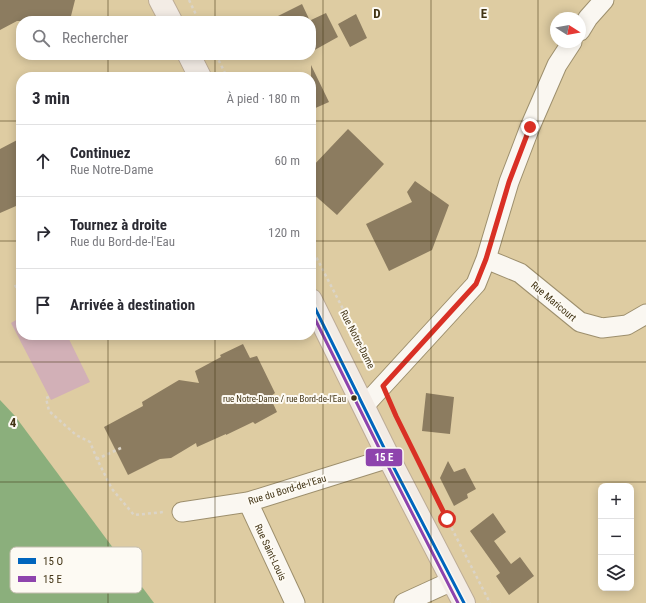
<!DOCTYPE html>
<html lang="fr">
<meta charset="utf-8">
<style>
body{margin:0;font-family:"Roboto Condensed",sans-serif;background:#f7f7f7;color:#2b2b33}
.controls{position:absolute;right:12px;bottom:12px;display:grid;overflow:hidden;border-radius:8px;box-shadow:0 2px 10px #0003}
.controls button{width:36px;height:36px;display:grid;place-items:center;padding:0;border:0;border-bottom:1px solid #e1e1e2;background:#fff;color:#2b2b33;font:20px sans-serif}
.compass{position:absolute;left:550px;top:12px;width:36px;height:36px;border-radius:50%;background:#fff;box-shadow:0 2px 10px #0003;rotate:101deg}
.stop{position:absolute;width:12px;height:12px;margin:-9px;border:3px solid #d93025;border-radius:50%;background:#fff}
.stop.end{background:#d93025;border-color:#fff;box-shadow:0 1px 4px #0008}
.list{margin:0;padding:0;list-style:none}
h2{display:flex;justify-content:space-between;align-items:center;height:52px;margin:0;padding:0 16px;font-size:17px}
h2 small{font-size:13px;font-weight:400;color:#7c7c81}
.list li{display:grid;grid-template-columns:26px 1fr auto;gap:12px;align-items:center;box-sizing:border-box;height:72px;padding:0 16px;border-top:1px solid #e1e1e2}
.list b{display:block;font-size:15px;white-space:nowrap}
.list p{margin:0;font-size:13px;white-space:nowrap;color:#7c7c81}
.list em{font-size:13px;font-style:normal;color:#7c7c81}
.icon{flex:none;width:22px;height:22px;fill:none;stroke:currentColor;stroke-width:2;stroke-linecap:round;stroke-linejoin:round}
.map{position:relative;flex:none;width:646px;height:603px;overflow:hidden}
.search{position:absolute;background:#fff;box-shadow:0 2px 10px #0003;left:16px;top:16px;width:300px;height:44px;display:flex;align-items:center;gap:10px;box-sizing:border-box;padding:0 14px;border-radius:16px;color:#7c7c81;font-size:15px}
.panel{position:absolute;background:#fff;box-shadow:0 2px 10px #0003;left:16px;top:72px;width:300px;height:268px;border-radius:16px}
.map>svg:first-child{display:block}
</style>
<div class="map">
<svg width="646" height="603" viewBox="0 0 646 603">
<rect width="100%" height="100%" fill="#decca2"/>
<!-- green -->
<path fill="#d2b0b7" d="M 21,317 L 21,335 L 67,335 L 90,382 L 51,400 L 11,323 Z"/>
<!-- water -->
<path fill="#8baf7c" d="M 0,400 L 15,416 L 154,603 L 0,603 Z"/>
<!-- building -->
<path fill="#8c7c60" d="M 0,0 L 75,0 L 71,16 L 62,21 L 17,21 L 0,30 Z
M 302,4 L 310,21 L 268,21 Z
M 326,13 L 338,37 L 311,52 L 311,20 Z
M 356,14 L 367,38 L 350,47 L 338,24 Z
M 311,65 L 329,102 L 311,110 Z
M 348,129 L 384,164 L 337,215 L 311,192 L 311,168 Z
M 21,138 L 21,198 L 17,200 L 16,206 L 0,213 L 0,149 Z
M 415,181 L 449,205 L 432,250 L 389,271 L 366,224 L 412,202 L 407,192 Z
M 243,344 L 250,358 L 257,356 L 275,393 L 270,397 L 277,412 L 255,424 L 253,422 L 226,435 L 226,434 L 197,447 L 196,443 L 171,458 L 160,459 L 128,475 L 104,427 L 143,406 L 142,402 L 179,380 L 199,383 L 195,371 L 221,357 L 220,355 Z
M 426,393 L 454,397 L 450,434 L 422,431 Z
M 448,461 L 454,472 L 465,468 L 476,489 L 467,494 L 468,498 L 454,506 L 440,478 Z
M 493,513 L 506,532 L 494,541 L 511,564 L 520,557 L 534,576 L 509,595 L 496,576 L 500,573 L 470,531 Z"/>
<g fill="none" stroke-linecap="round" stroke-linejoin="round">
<defs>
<path id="street" d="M 580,31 L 588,18 L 604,0
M 486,259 L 520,273 L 580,322 L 602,328 L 627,325 L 646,314
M 364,406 L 476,284 L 486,259 L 509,182 L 530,127 L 557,65 L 572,42
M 248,502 L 295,603
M 182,512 L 248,502 L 389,458
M 404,603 L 452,581"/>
<path id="primary" d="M 160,0 L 171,21
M 189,55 L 200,77
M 311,300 L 393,466 L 464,603"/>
</defs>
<!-- street casing -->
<use href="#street" stroke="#9d8f6d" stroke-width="21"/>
<!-- primary casing -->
<use href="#primary" stroke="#bdac96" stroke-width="24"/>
<!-- path -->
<path stroke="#dbd4c7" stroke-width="2.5" stroke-dasharray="3 3" stroke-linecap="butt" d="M 189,0 L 199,21
M 216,55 L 227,77
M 311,247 L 374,369
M 15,285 L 21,296
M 49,397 L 46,398 L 49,411 L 76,435 L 90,442 L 97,459
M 391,404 L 447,519 L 490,603
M 121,448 L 97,459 L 112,489 L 134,515 L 164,512"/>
<!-- street -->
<use href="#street" stroke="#faf7f1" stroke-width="19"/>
<!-- primary -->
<use href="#primary" stroke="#f3ece5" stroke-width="22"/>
<defs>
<path id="bus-1" d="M 311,300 L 393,466 L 464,603"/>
<path id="bus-2" d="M 311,311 L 389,468 L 458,603"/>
</defs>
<!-- bus-1 casing -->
<use href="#bus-1" stroke="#fdfaf3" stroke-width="6"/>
<!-- bus-2 casing -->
<use href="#bus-2" stroke="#fdfaf3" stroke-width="6"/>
<!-- bus-1 -->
<use href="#bus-1" stroke="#0065bd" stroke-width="3"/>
<!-- bus-2 -->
<use href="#bus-2" stroke="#8e44ad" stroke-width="3"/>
</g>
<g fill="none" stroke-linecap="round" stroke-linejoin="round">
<!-- route -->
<path stroke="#d93025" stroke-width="5" d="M 447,519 L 396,416 L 383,386 L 476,284 L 486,259 L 509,182 L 530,127"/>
</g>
<!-- grid -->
<path fill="none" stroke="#413314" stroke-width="1" stroke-opacity="0.55" d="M 108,0 L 108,21M 215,0 L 215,21M 323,0 L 323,603M 431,0 L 431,603M 538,0 L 538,603M 108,55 L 108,77M 215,55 L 215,77M 0,121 L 21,121M 311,121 L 646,121M 0,241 L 21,241M 311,241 L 646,241M 108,335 L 108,603M 215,335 L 215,603M 0,362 L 646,362M 0,482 L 646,482"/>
<!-- markers -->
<circle fill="#413314" stroke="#fdfaf3" stroke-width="1.5" cx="354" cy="398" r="3.5"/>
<g text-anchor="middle" stroke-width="4" stroke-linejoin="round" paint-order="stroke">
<!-- bus labels -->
<g font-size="9" fill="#413314" stroke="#fdfaf3" text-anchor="end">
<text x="346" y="402">rue Notre-Dame / rue Bord-de-l'Eau</text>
</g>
<!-- street labels -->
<g font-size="10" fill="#413314" stroke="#fdfaf3">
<text transform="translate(554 301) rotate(40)" y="4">Rue Maricourt</text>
<text transform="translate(358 339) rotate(63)" y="4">Rue Notre-Dame</text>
<text transform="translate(287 489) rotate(-17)" y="4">Rue du Bord-de-l'Eau</text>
<text transform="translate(271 552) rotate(65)" y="4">Rue Saint-Louis</text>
</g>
</g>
<!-- legend -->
<rect x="10" y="547" width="132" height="46" rx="6" fill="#fdfaf3" stroke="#c5beb0" stroke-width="1"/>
<rect x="18" y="558" width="18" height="6" fill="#0065bd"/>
<rect x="18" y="576" width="18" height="6" fill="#8e44ad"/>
<g font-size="11" fill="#413314">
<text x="43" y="565">15 O</text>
<text x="43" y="583">15 E</text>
</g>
<g font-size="13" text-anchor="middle" font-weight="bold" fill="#413314" stroke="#fdfaf3" stroke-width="4" stroke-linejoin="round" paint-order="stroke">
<text x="377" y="18">D</text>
<text x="484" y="18">E</text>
<text x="13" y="427">4</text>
</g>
<rect stroke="#fdfaf3" stroke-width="1.5" x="365" y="448" width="38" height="19" rx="4" fill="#8e44ad"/>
<g font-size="11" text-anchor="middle" font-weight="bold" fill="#fff">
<text x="384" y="461">15 E</text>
</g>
</svg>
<div class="controls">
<button>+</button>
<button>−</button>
<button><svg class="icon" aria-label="layers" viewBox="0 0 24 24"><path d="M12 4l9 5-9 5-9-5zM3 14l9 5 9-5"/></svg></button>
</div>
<svg class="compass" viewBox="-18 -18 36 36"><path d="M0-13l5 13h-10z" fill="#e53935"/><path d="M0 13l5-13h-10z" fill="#7c7c81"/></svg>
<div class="stop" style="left:447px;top:519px"></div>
<div class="stop end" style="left:530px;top:127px"></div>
<div class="search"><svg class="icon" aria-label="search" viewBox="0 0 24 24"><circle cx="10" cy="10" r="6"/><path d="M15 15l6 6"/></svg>Rechercher</div>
<section class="panel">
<h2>3 min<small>À pied · 180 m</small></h2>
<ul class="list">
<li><svg class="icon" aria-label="ahead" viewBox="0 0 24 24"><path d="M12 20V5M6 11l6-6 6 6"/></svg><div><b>Continuez</b><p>Rue Notre-Dame</p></div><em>60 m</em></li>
<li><svg class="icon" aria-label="right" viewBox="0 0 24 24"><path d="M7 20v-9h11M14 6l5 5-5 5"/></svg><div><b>Tournez à droite</b><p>Rue du Bord-de-l'Eau</p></div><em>120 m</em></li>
<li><svg class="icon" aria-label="arrive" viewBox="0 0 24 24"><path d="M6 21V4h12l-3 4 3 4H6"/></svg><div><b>Arrivée à destination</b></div></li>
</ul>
</section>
</div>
